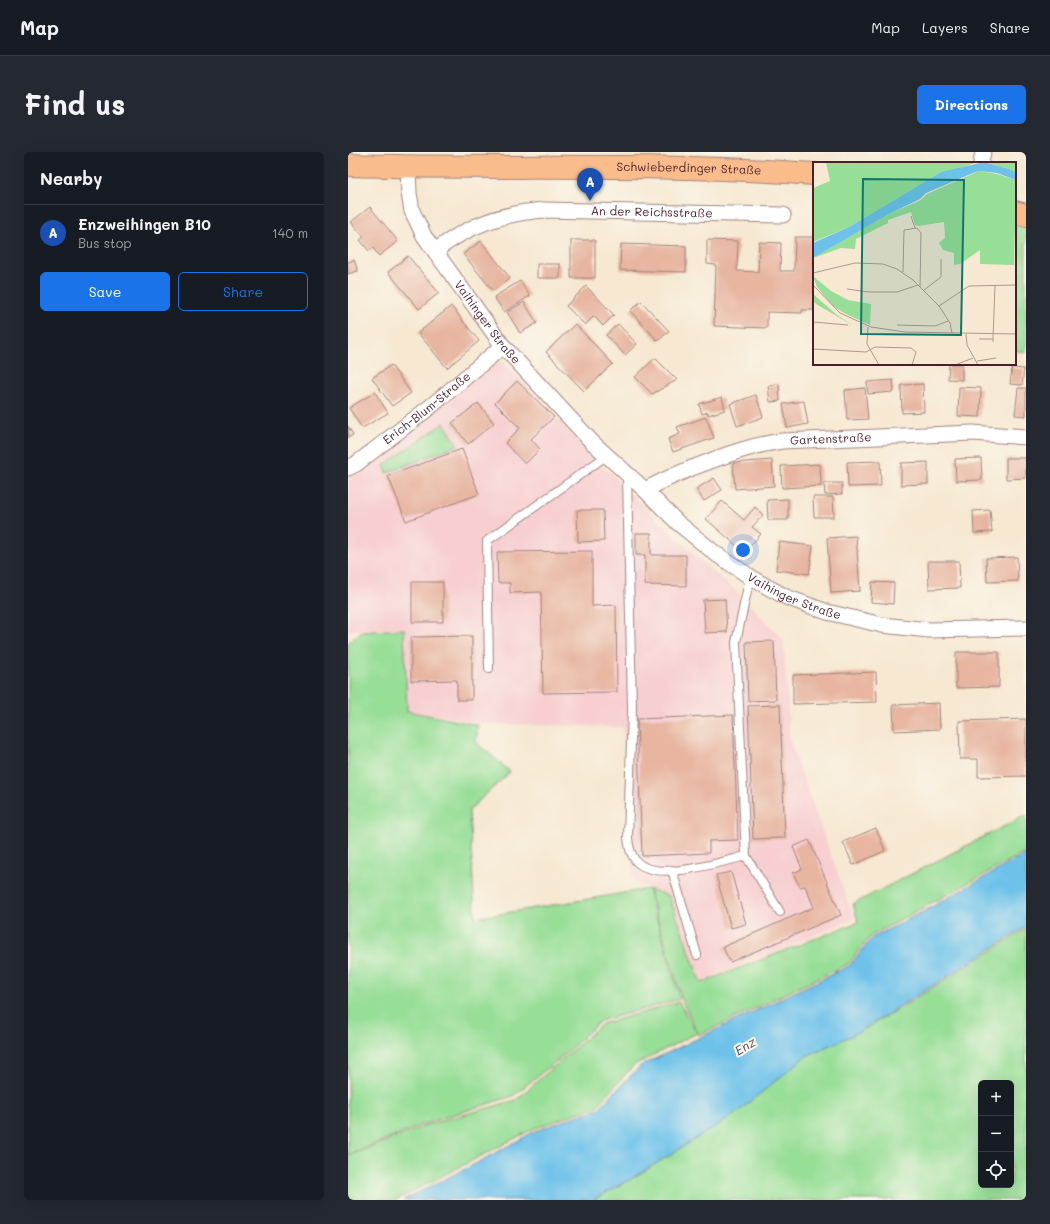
<!DOCTYPE html>
<meta charset="utf-8">
<style>
body{margin:0;font-family:Mali,sans-serif;background:#242831;color:#f1f3f6}
.controls{position:absolute;right:12px;bottom:12px;display:grid;overflow:hidden;border-radius:6px;box-shadow:0 4px 16px #0002}
.controls button{width:36px;height:36px;display:grid;place-items:center;padding:0;border:0;border-bottom:1px solid #363941;background:#171b24;color:#f1f3f6;font:20px sans-serif}
.you{position:absolute;left:395px;top:398px;width:14px;height:14px;margin:-10px;border:3px solid #fff;border-radius:50%;background:#1a73e8;box-shadow:0 0 0 6px #1a73e833}
.badge{display:grid;place-items:center;width:26px;height:26px;border-radius:50%;background:#1a73e8;color:#fff;font-size:13px;font-weight:700}
.pin{position:absolute;translate:-50% -33px;filter:drop-shadow(0 1px 2px #0008)}
.pin::after{content:'';position:absolute;top:21px;width:14px;height:12px;background:inherit;clip-path:polygon(0 0,100% 0,50% 100%)}
.list{margin:0;padding:0;list-style:none}
h2{display:flex;justify-content:space-between;align-items:center;height:52px;margin:0;padding:0 16px;font-size:17px}
h2 small{font-size:13px;font-weight:400;color:#9ea1a6}
.list li{display:grid;grid-template-columns:26px 1fr auto;gap:12px;align-items:center;box-sizing:border-box;height:56px;padding:0 16px;border-top:1px solid #363941}
.list b{display:block;font-size:15px;white-space:nowrap}
.list p{margin:0;font-size:13px;white-space:nowrap;color:#9ea1a6}
.list em{font-size:13px;font-style:normal;color:#9ea1a6}
.actions{display:flex;gap:8px;padding:12px 16px}
.actions a{flex:1;padding:9px 0;border:1px solid #1a73e8;border-radius:6px;text-align:center;font-size:14px;color:#1a73e8}
.actions .main{background:#1a73e8;color:#fff}
.icon{flex:none;width:22px;height:22px;fill:none;stroke:currentColor;stroke-width:2;stroke-linecap:round;stroke-linejoin:round}
.map{position:relative;flex:none;width:678px;height:1048px;overflow:hidden;border-radius:6px}
header{display:flex;align-items:center;gap:24px;box-sizing:border-box;height:56px;padding:0 20px;background:#171b24;border-bottom:1px solid #363941}
header strong{font-size:19px}
nav{display:flex;gap:22px;margin-inline-start:auto;font-size:14px}
.intro{display:flex;align-items:center;justify-content:space-between;box-sizing:border-box;height:96px;padding:0 24px}
h1{margin:0;font-size:28px}
.button{padding:10px 18px;border-radius:6px;background:#1a73e8;color:#fff;font-size:14px;font-weight:700}
main{display:flex;gap:24px;padding:0 24px}
aside{flex:1;background:#171b24;border-radius:6px;box-shadow:0 4px 16px #0002}
.map>svg:first-child{display:block}
</style>
<header>
<strong>Map</strong>
<nav><a>Map</a><a>Layers</a><a>Share</a></nav>
</header>
<div class="intro"><h1>Find us</h1><a class="button">Directions</a></div>
<main>
<aside>
<h2>Nearby<small></small></h2>
<ul class="list">
<li><span class="badge" style="background:#1a4fb4">A</span><div><b>Enzweihingen B10</b><p>Bus stop</p></div><em>140 m</em></li>
</ul>
<div class="actions"><a class="main">Save</a><a>Share</a></div>
</aside>
<div class="map">
<svg width="678" height="1048" viewBox="0 0 678 1048">
<rect width="100%" height="100%" fill="#fbf7ec"/>
<filter id="ink" filterUnits="userSpaceOnUse"><feTurbulence type="fractalNoise" baseFrequency=".025" numOctaves="2"/><feDisplacementMap in="SourceGraphic" scale="8" xChannelSelector="R" yChannelSelector="G"/><feConvolveMatrix kernelMatrix="1 2 1 2 8 2 1 2 1" color-interpolation-filters="sRGB"/></filter>
<filter id="wash" filterUnits="userSpaceOnUse"><feTurbulence type="fractalNoise" baseFrequency=".012" numOctaves="4" result="noise"/><feDisplacementMap in="SourceGraphic" scale="16" xChannelSelector="R" yChannelSelector="G"/><feGaussianBlur stdDeviation="0.9" result="paint"/><feColorMatrix in="noise" values="0 0 0 0 0 0 0 0 0 0 0 0 0 0 0 0 0 1.4 0 .05"/><feComposite in="paint" operator="in"/></filter>
<g filter="url(#wash)">
<rect width="100%" height="100%" fill="#f6e8d1"/>
<!-- built -->
<path fill="#f7cfd0" d="M 148,202 L 279,338 L 341,398 L 387,438 L 436,488 L 442,590 L 506,767 L 353,830 L 322,744 L 284,729 L 275,575 L 141,572 L 59,559 L 56,477 L 0,478 L 0,321 Z"/>
<!-- green -->
<path fill="#97de97" stroke="#707e61" fill-rule="evenodd" d="M 667,72 L 678,77 L 678,201 L 667,198 Z
M 96,271 L 110,293 L 39,321 L 36,313 Z
M 56,477 L 59,559 L 130,573 L 128,590 L 162,620 L 121,658 L 127,766 L 300,737 L 332,847 L 252,869 L 217,902 L 165,944 L 73,973 L 0,1003 L 0,491 L 13,480 Z
M 678,663 L 678,700 L 524,783 L 500,812 L 351,883 L 335,851 L 301,737 L 321,744 L 353,831 L 510,770 L 505,752 Z
M 678,777 L 678,1048 L 245,1048 L 283,1027 L 386,963 L 413,936 L 458,904 L 513,879 L 559,852 ZM 633,931 L 663,931 L 663,1033 L 633,1033 Z
M 331,850 L 349,881 L 286,913 L 249,954 L 185,977 L 48,1048 L 0,1048 L 0,1004 L 79,973 L 168,948 L 254,872 Z"/>
<!-- water -->
<path fill="#6ec2ea" stroke="#5c708a" d="M 678,702 L 678,775 L 513,879 L 458,904 L 386,963 L 283,1027 L 245,1048 L 55,1048 L 129,1011 L 187,979 L 251,956 L 292,914 L 501,814 L 525,785 L 578,758 Z"/>
<g id="blocks">
<!-- building -->
<path fill="#e7b5a0" d="M 22,55 L 50,89 L 31,104 L 25,96 L 21,99 L 12,88 L 16,85 L 3,70 Z
M 447,85 L 466,85 L 466,158 L 454,158 L 454,161 L 419,160 L 419,176 L 366,174 L 368,113 L 359,112 L 359,88 L 390,89 L 389,119 L 410,120 L 411,90 L 433,91 L 432,119 L 446,119 Z
M 223,88 L 247,88 L 247,126 L 223,126 Z
M 133,89 L 162,126 L 145,139 L 115,102 Z
M 273,92 L 338,94 L 338,120 L 272,118 Z
M 60,104 L 91,141 L 71,157 L 40,120 Z
M 6,108 L 10,119 L 0,122 L 0,110 Z
M 189,112 L 212,112 L 212,126 L 189,126 Z
M 172,129 L 182,144 L 156,160 L 146,145 Z
M 238,134 L 266,163 L 255,174 L 246,164 L 237,173 L 218,154 Z
M 293,149 L 321,179 L 310,189 L 282,159 Z
M 176,150 L 189,171 L 172,181 L 159,160 Z
M 103,154 L 131,189 L 99,216 L 70,181 Z
M 227,172 L 265,212 L 236,239 L 198,200 Z
M 270,172 L 289,192 L 277,203 L 258,183 Z
M 307,206 L 329,228 L 304,242 L 287,225 Z
M 601,212 L 614,212 L 614,228 L 600,227 Z
M 43,213 L 63,241 L 44,254 L 24,226 Z
M 664,216 L 676,217 L 674,233 L 662,232 Z
M 545,228 L 546,240 L 520,242 L 519,230 Z
M 169,229 L 206,265 L 183,287 L 192,297 L 177,312 L 157,291 L 172,276 L 147,251 Z
M 431,232 L 432,249 L 422,250 L 420,234 Z
M 575,232 L 576,260 L 554,261 L 553,233 Z
M 611,235 L 633,236 L 632,265 L 610,264 Z
M 517,236 L 520,267 L 499,268 L 497,238 Z
M 670,236 L 678,236 L 678,264 L 667,263 Z
M 27,240 L 40,261 L 14,276 L 1,256 Z
M 408,243 L 415,265 L 389,274 L 382,252 Z
M 374,245 L 377,258 L 360,263 L 360,260 L 354,262 L 351,252 Z
M 456,249 L 460,272 L 439,276 L 435,252 Z
M 130,251 L 146,271 L 120,292 L 104,271 Z
M 358,265 L 366,286 L 325,300 L 320,287 L 332,282 L 329,275 Z
M 0,274 L 5,283 L 0,286 Z
M 114,297 L 131,342 L 58,369 L 40,324 Z
M 633,306 L 634,328 L 608,329 L 607,307 Z
M 658,306 L 678,306 L 678,326 L 658,327 Z
M 424,308 L 426,334 L 387,337 L 385,311 Z
M 532,309 L 533,334 L 500,335 L 499,310 Z
M 580,310 L 580,332 L 553,333 L 553,311 Z
M 472,312 L 473,334 L 434,336 L 433,314 Z
M 366,326 L 374,338 L 356,349 L 348,337 Z
M 476,331 L 494,331 L 494,342 L 477,343 Z
M 465,345 L 485,345 L 486,365 L 466,365 Z
M 440,347 L 440,368 L 420,368 L 419,348 Z
M 374,349 L 396,368 L 407,355 L 415,363 L 404,375 L 413,382 L 396,400 L 358,367 Z
M 229,358 L 255,358 L 256,389 L 230,390 Z
M 642,358 L 644,380 L 626,381 L 625,359 Z
M 288,381 L 303,381 L 303,403 L 338,403 L 338,434 L 297,433 L 297,403 L 288,403 Z
M 508,384 L 512,439 L 483,441 L 479,386 Z
M 431,390 L 465,394 L 461,422 L 428,418 Z
M 244,399 L 244,454 L 268,453 L 269,540 L 195,541 L 193,440 L 162,441 L 162,431 L 150,431 L 149,400 Z
M 669,405 L 670,429 L 639,430 L 638,406 Z
M 580,409 L 611,409 L 612,436 L 581,437 Z
M 64,430 L 95,430 L 95,470 L 64,470 Z
M 524,430 L 546,431 L 545,452 L 523,450 Z
M 377,447 L 379,480 L 357,481 L 355,448 Z
M 124,484 L 124,548 L 109,548 L 109,528 L 63,529 L 63,485 Z
M 426,489 L 428,548 L 400,549 L 398,490 Z
M 608,500 L 651,500 L 651,535 L 608,536 Z
M 528,520 L 529,550 L 445,552 L 445,523 Z
M 591,551 L 592,577 L 546,579 L 545,553 Z
M 432,553 L 437,686 L 405,687 L 400,554 Z
M 385,563 L 390,688 L 361,689 L 361,701 L 294,704 L 289,567 Z
M 678,567 L 678,624 L 630,625 L 630,607 L 612,607 L 611,569 Z
M 528,676 L 537,699 L 505,713 L 495,690 Z
M 461,688 L 493,763 L 382,810 L 375,795 L 466,755 L 457,734 L 452,735 L 445,721 L 454,717 L 445,695 Z
M 383,720 L 398,772 L 383,776 L 368,723 Z"/>
</g>
</g>
<g filter="url(#ink)">
<use href="#blocks" fill-opacity="0" stroke="#a0847e" stroke-width="1"/>
<g fill="none" stroke-linecap="round" stroke-linejoin="round">
<defs>
<path id="service" d="M 279,323 L 284,556 L 280,686 C 281,694 282,702 288,709 C 308,731 372,710 398,704 L 388,490 L 402,425
M 141,517 L 139,389 L 258,304
M 398,704 L 432,760
M 324,718 L 349,803"/>
<g id="minor">
<path d="M 633,11 L 635,0"/>
<path id="s1" d="M 60,15 L 61,41 L 64,59 L 76,84 L 155,194 L 244,290 L 297,338 L 330,371 L 368,402 L 407,428 L 438,445 L 479,460 L 534,473 L 581,478 L 678,476"/>
<path id="s2" d="M 87,99 C 121,73 152,62 195,58 L 435,63"/>
<path id="s3" d="M 0,316 L 8,312 L 82,255 L 155,194"/>
<path id="s4" d="M 297,338 C 317,327 335,319 357,311 C 383,301 406,293 434,289 L 625,281 L 678,285"/>
</g>
<g id="primary">
<path id="s5" d="M 0,13 C 155,18 311,10 466,22"/>
<path d="M 667,60 L 678,63"/>
</g>
</defs>
<!-- service casing -->
<use href="#service" stroke="#a0847e" stroke-width="10"/>
<!-- minor casing -->
<use href="#minor" stroke="#a0847e" stroke-width="17"/>
<!-- primary casing -->
<use href="#primary" stroke="#a0847e" stroke-width="24"/>
<!-- service -->
<use href="#service" stroke="#fff" stroke-width="8"/>
<!-- minor -->
<use href="#minor" stroke="#fff" stroke-width="15"/>
<!-- primary -->
<use href="#primary" stroke="#fabc8b" stroke-width="22"/>
</g>
</g>
<g text-anchor="middle" stroke-width="4" stroke-linejoin="round" paint-order="stroke">
<!-- street labels -->
<g font-size="12" fill="#4a1f2b" stroke="#fbf7ec">
<text dy="4" stroke="none"><textPath href="#s5" startOffset="341">Schwieberdinger Straße</textPath></text>
<text dy="4" stroke="none"><textPath href="#s2" startOffset="226">An der Reichsstraße</textPath></text>
<text dy="4" stroke="none"><textPath href="#s1" startOffset="179">Vaihinger Straße</textPath></text>
<text dy="4" stroke="none"><textPath href="#s3" startOffset="99">Erich-Blum-Straße</textPath></text>
<text dy="4" stroke="none"><textPath href="#s4" startOffset="195">Gartenstraße</textPath></text>
<text dy="4" stroke="none"><textPath href="#s1" startOffset="595">Vaihinger Straße</textPath></text>
</g>
<!-- water labels -->
<g font-size="13" font-style="italic" fill="#555064" stroke="#fbf7ec">
<text transform="translate(397 894) rotate(-31)" y="5">Enz</text>
</g>
</g>
<!-- overview -->
<g transform="translate(465 10)">
<rect width="203" height="203" fill="#f6e8d1"/>
<path d="M 13,0 L 165,0 L 138,9 L 128,10 L 36,65 L 0,80 L 0,26 L 17,19 ZM 173,0 L 200,0 L 203,1 L 203,11 ZM 166,9 L 184,12 L 203,18 L 201,103 L 167,102 L 167,88 L 147,102 L 141,103 L 141,91 L 130,88 L 126,81 L 132,76 L 131,60 L 105,64 L 102,63 L 98,50 L 75,58 L 75,61 L 43,77 L 42,87 L 28,86 L 0,96 L 76,52 L 108,38 L 114,32 ZM 0,114 L 18,129 L 35,138 L 58,142 L 57,163 L 31,151 L 20,144 L 4,125 ZM 0,132 L 24,153 L 41,164 L 3,142 L 0,138 Z" fill="#97de97"/>
<path d="M 171,0 L 198,8 L 203,11 L 203,18 L 184,11 L 166,9 L 160,11 L 113,31 L 107,37 L 76,52 L 0,96 L 0,81 L 36,65 L 128,10 Z" fill="#6ec2ea"/>
<path fill="none" stroke="#b1988f" stroke-width="1" d="M 98,54 L 102,66M 90,110 L 91,68 L 104,66 L 108,71 L 107,125M 0,111 L 42,101 L 70,102 L 84,107 L 100,118 L 126,144 L 137,161 L 139,171M 0,123 L 27,151 L 58,165 L 92,170 L 203,172M 34,127 L 56,130 L 84,130 L 105,123M 111,128 L 128,115 L 128,97M 126,144 L 156,124 L 203,123M 0,160 L 35,163M 84,163 L 122,164 L 135,159M 55,165 L 54,182 L 66,203M 153,172 L 154,183 L 165,203M 166,177 L 180,177 L 180,180M 180,177 L 182,123M 0,187 L 53,190 L 62,185 L 98,186 L 103,190 L 99,203M 164,199 L 183,196M 142,203 L 160,196"/>
<path fill="#0f766e" fill-opacity="0.15" stroke="#0f766e" stroke-width="2" d="M 50,17 L 151,18 L 148,173 L 48,172 Z"/>
<rect width="203" height="203" fill="none" stroke="#4a1f2b" stroke-width="2"/>
</g>
</svg>
<div class="controls">
<button>+</button>
<button>−</button>
<button><svg class="icon" aria-label="locate" viewBox="0 0 24 24"><circle cx="12" cy="12" r="6"/><path d="M12 2v4M12 18v4M2 12h4M18 12h4"/></svg></button>
</div>
<div class="you"></div>
<div class="pin badge" style="left:242px;top:49px;background:#1a4fb4">A</div>
</div>
</main>
